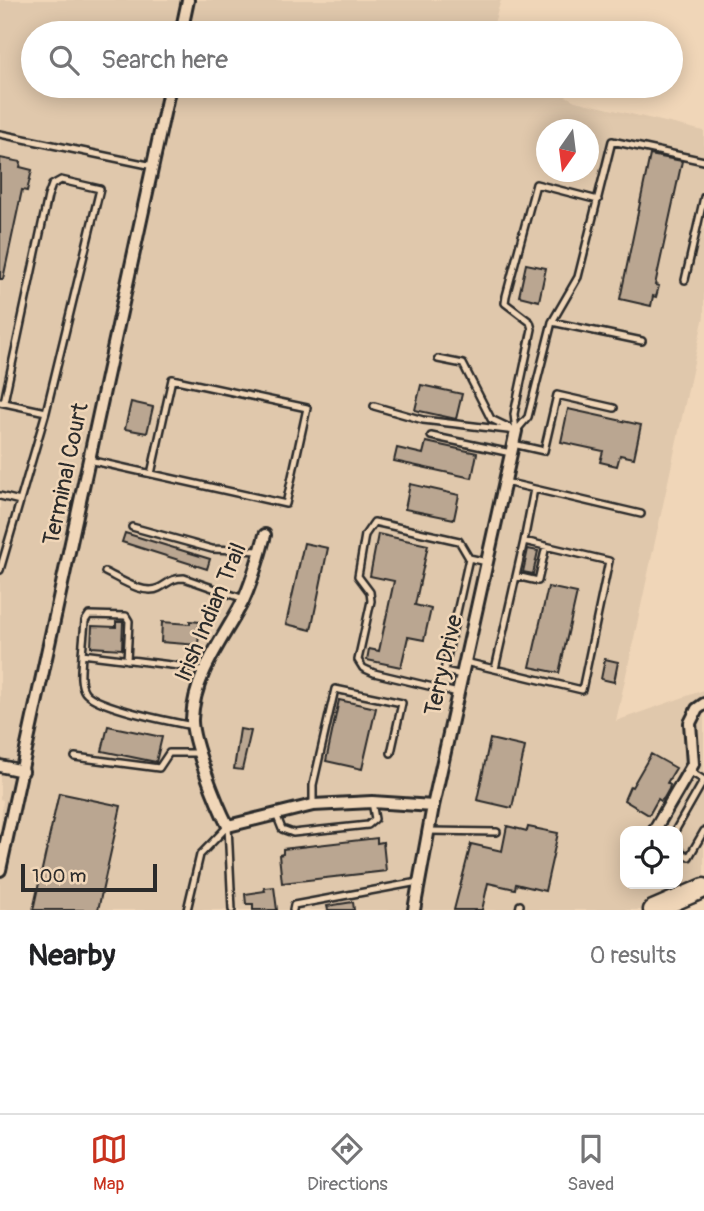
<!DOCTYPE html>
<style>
body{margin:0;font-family:Pangolin,sans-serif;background:#f6f6f6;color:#202124}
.controls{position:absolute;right:21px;bottom:21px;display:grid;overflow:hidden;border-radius:14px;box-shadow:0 4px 18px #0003}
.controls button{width:63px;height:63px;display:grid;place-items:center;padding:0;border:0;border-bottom:2px solid #e0e0e0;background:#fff;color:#202124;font:35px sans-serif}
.compass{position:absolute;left:536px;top:119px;width:63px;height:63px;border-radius:50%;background:#fff;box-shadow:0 4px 18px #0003;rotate:194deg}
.scale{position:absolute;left:21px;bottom:18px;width:136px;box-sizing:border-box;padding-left:7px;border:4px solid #2b2b2b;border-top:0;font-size:19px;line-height:24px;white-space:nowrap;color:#2b2b2b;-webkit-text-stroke:5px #f0d6b8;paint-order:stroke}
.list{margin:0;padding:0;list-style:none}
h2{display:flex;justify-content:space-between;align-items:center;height:91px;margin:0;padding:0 28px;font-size:30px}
h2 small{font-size:23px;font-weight:400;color:#757577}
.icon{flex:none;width:38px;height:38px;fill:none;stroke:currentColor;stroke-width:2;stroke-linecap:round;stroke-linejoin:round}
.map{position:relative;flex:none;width:704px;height:910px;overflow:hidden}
.search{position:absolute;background:#fff;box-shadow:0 4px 18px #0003;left:21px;right:21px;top:21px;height:77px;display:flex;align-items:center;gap:18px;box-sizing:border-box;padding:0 24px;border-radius:38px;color:#757577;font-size:26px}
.sheet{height:203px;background:#fff}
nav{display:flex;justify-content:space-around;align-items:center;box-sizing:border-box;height:98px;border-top:2px solid #e0e0e0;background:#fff;font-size:19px;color:#757577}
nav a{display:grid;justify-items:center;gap:4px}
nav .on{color:#c8321e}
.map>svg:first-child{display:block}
</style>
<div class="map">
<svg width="704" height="910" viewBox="0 0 704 910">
<rect width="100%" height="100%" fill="#f0d6b8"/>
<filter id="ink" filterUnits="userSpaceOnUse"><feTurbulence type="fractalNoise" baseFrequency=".0143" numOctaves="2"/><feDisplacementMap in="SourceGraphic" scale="14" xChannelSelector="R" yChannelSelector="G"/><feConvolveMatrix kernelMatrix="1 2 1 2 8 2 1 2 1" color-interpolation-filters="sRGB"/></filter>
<g filter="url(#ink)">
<!-- built -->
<path fill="#e0c8ac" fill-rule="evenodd" d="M 0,0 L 501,0 L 491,33 L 33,33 L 33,86 L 547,86 L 575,101 L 704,131 L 704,316 L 616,721 L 704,690 L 704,885 L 646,910 L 0,910 L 0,829 L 3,800 L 0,799 ZM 546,130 L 588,130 L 588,172 L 546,172 ZM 625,831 L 678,831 L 678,884 L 625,884 Z"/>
<!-- building -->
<path fill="#baa691" stroke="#2b2b2b" stroke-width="2" d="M 650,155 L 682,161 L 655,285 L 659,286 L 656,297 L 653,296 L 651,306 L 620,299 Z
M 0,158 L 21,162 L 20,167 L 32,170 L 27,191 L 22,190 L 3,279 L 0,279 Z
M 526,264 L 546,268 L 539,301 L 519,296 Z
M 421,385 L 462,394 L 456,419 L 415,410 Z
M 131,402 L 153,407 L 147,433 L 125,429 Z
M 568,409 L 641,425 L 634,458 L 620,455 L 617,466 L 600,462 L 603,451 L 561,442 Z
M 426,442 L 477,453 L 472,478 L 394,461 L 397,448 L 423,454 Z
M 410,484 L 459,495 L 454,519 L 405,509 Z
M 125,533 L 210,559 L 207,569 L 122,542 Z
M 378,534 L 428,545 L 415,605 L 431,609 L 424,640 L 408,637 L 401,667 L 367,660 L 369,649 L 379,651 L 394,581 L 370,576 Z
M 304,543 L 328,548 L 311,630 L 286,624 Z
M 528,549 L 538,551 L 533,574 L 523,572 Z
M 548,587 L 577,593 L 559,673 L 530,667 Z
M 190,621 L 200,622 L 198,645 L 161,642 L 162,622 L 190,624 Z
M 116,622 L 123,622 L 122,649 L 91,647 L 92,626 L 116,627 Z
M 605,659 L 618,662 L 614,682 L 601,679 Z
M 339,700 L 376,708 L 362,769 L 326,761 Z
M 108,726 L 162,737 L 156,762 L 102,751 Z
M 240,729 L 251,731 L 242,770 L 234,769 Z
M 490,739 L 525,747 L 512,808 L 477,800 Z
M 651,754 L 676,768 L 667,783 L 670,785 L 669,789 L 664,798 L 661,801 L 658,799 L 649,815 L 624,800 L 630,786 L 632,787 Z
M 59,793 L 121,806 L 98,910 L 33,910 Z
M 507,826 L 527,831 L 528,827 L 558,833 L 545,891 L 516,884 L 515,889 L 488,883 L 482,910 L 454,910 L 471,844 L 502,851 Z
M 377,838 L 377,843 L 383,842 L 386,871 L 282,883 L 279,855 L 283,854 L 283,849 Z
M 274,887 L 277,910 L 253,910 L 253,904 L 246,904 L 245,894 L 265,891 L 264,888 Z
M 353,902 L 354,910 L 328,910 L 327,906 Z"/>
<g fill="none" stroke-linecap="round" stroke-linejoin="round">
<defs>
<path id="service" d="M 0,134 L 153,166
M 685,280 L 704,197
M 552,322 L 578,277 L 612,141 L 704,161
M 438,359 L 463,364 L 491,419 L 510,428
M 0,402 L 46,412
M 374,406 L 423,420 L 516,431
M 516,431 L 514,414 L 532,329 L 530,322 L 505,303 L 506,296 L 536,184 L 598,200
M 516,431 L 528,417 L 552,322 L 642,341
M 431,436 L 511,453
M 513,444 L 544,451 L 557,395 L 614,408
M 89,460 L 286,504 L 307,408 L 172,379 L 151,474
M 505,482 L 641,514
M 0,496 L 20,501
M 132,527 L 212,549 L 260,551
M 524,541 L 534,489
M 0,570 L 46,412 L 100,189 L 61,180 L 52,185 L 48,196 L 4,402
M 105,572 C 118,578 144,596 159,588 C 169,583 171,578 184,578 L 244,599
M 516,576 L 538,581 L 546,546
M 82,654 L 85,621 L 89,615 L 126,616 L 129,621 L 127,660
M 465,662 L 582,690 L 609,561 L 524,541 L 495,669
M 462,675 L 444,671 L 469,558 L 487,562
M 458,693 L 374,673 L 363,668 L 358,660 L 371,601 L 370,592 L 358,576 L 365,535 L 374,522 L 459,541 L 469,558
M 193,726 C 172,722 96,707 85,692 C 78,682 82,665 82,654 L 195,668 L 202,673
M 75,757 L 159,768 L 169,753 L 200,753
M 689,771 L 704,780
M 313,805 L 313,785 L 335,689 L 402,703 L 391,753
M 276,814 L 282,829 L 293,833 L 368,825 L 375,819 L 372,802
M 228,826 L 232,910
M 428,831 L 497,832
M 675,831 L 704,780
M 678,850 L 689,857 L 704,831
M 187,910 L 200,855 L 228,826
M 293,910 L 294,905 L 418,882
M 519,910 L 520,905"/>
<path id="minor" d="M 181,33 L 188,0
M 265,535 C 259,557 253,580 243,601 C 223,640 194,674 192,719 C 191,740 217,805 228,826 L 313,805 L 372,802 L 433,806
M 0,766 L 23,771
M 654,831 L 693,764 L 690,723 L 697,709 L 704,704
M 0,870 L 170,86
M 414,910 L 433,806 L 516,431"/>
<path id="primary" d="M 653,910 L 704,888"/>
</defs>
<!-- service casing -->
<use href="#service" stroke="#2b2b2b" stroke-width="10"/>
<!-- minor casing -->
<use href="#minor" stroke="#2b2b2b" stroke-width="16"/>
<!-- primary casing -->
<use href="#primary" stroke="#2b2b2b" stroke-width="23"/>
<!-- service -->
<use href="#service" stroke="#f0d6b8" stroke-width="5"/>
<!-- minor -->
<use href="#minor" stroke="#f0d6b8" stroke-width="10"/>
<!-- primary -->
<use href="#primary" stroke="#f0d6b8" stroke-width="18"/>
</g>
</g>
<g text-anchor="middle" stroke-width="5" stroke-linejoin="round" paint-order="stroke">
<!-- street labels -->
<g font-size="23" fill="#2b2b2b" stroke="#f0d6b8">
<text transform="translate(65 474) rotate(-78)" y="8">Terminal Court</text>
<text transform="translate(210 612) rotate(-67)" y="8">Irish Indian Trail</text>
<text transform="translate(443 665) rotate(-77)" y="8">Terry Drive</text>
</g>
</g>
</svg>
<div class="controls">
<button><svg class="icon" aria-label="locate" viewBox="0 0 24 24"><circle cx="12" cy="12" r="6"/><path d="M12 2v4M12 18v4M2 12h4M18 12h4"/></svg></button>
</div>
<svg class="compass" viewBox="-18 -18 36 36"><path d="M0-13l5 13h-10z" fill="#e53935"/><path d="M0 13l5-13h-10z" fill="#757577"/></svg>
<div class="scale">100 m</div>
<div class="search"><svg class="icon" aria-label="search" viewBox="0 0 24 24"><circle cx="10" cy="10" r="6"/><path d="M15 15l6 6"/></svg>Search here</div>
</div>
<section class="sheet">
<h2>Nearby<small>0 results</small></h2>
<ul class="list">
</ul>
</section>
<nav>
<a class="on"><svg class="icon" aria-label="map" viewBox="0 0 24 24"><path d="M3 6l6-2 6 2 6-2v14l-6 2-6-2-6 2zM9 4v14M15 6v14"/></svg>Map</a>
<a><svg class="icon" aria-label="directions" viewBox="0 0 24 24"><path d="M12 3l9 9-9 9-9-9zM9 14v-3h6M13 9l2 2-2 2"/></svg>Directions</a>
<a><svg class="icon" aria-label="saved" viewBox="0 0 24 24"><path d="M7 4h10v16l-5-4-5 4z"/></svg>Saved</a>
</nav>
